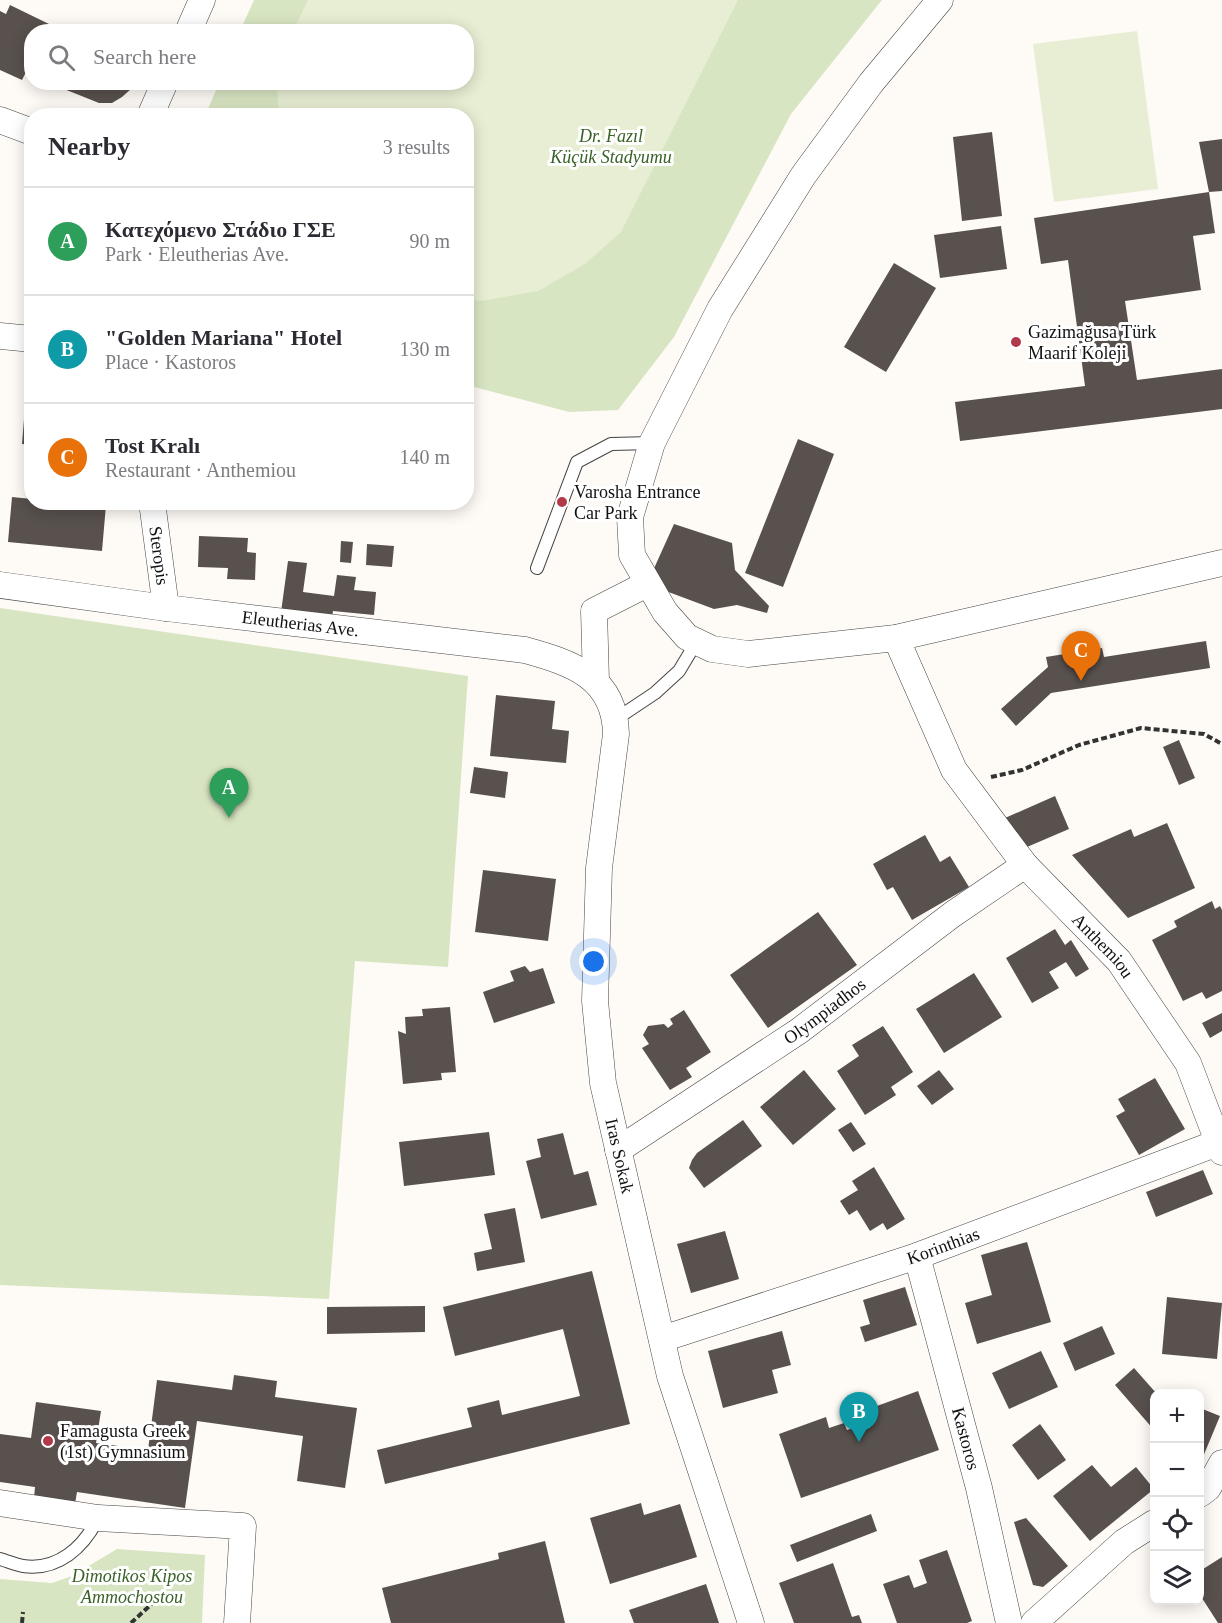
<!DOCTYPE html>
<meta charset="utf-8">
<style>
body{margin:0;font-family:Georgia,serif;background:#f2f2f3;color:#2b2b33}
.controls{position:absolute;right:18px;bottom:18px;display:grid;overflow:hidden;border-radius:12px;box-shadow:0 3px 15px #0003}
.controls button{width:54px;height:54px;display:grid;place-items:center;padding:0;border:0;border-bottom:2px solid #e1e1e2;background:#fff;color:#2b2b33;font:30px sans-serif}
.you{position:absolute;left:594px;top:962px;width:21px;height:21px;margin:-15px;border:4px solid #fff;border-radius:50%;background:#1a73e8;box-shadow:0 0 0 9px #1a73e833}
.badge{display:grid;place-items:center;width:39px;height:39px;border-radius:50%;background:#b1394a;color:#fff;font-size:20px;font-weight:700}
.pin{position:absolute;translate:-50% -50px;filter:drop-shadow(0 2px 3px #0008)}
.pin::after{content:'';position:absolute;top:32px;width:21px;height:18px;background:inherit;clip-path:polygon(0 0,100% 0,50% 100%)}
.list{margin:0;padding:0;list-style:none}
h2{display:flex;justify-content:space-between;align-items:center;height:78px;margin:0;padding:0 24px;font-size:26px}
h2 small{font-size:20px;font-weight:400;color:#7c7c81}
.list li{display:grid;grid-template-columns:39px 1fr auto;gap:18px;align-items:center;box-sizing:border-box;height:108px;padding:0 24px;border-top:2px solid #e1e1e2}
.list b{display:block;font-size:22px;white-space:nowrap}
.list p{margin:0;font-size:20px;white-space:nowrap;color:#7c7c81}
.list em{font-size:20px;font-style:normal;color:#7c7c81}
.icon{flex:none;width:33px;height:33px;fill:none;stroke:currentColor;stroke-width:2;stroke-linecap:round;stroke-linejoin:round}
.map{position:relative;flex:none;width:1222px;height:1623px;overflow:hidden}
.search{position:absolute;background:#fff;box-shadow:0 3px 15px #0003;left:24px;top:24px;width:450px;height:66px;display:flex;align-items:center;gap:15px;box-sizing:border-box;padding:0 21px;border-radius:24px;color:#7c7c81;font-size:22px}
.panel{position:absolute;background:#fff;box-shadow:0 3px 15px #0003;left:24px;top:108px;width:450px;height:402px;border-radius:24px}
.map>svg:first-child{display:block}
</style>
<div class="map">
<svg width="1222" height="1623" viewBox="0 0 1222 1623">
<rect width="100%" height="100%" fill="#fefbf6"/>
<!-- green -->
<path fill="#d8e5c2" d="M 254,0 L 882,0 L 791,114 L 674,337 L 618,410 L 569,412 L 467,385 L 466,116 L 205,116 L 219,83 L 466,82 L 466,32 L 240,31 Z
M 0,608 L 468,676 L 448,967 L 355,961 L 329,1299 L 0,1285 Z
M 117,1549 L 205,1555 L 202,1623 L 0,1623 L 0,1579 L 52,1583 L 72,1576 Z"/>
<!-- pitch -->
<path fill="#e7eed3" d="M 308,0 L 738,0 L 621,232 L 585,264 L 538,291 L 481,301 L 467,299 L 466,116 L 279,116 L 277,83 L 466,82 L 466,32 L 293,31 Z
M 1137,31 L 1158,189 L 1054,202 L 1033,44 Z"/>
<!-- building -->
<path fill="#58514e" d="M 10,5 L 49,24 L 45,32 L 32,32 L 32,60 L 22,80 L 0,70 L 0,11 L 6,14 Z
M 55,82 L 133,82 L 131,89 L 122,97 L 112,103 L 99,103 L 54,85 Z
M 992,132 L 1002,216 L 962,221 L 953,137 Z
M 1222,139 L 1222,191 L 1209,192 L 1215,233 L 1193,236 L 1201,290 L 1125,301 L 1137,380 L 1222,369 L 1222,409 L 960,441 L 955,402 L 1085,386 L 1068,260 L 1041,264 L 1034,218 L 1209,192 L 1199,142 Z
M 1001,226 L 1007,269 L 940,278 L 934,235 Z
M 894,263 L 936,288 L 886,372 L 844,347 Z
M 27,382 L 32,383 L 32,445 L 22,444 Z
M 798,439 L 834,454 L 783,587 L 745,573 Z
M 12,497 L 32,499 L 32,502 L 74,502 L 106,505 L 102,551 L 8,542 Z
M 674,524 L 732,543 L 735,570 L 769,606 L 767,613 L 737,605 L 714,609 L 647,584 Z
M 199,536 L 248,538 L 247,552 L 256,553 L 255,580 L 227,579 L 228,568 L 198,567 Z
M 341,541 L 353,542 L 351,563 L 340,562 Z
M 367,544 L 394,546 L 392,567 L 366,565 Z
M 288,561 L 307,563 L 303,592 L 334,596 L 337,575 L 356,577 L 354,590 L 376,592 L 374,615 L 333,611 L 332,618 L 281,612 Z
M 1206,641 L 1210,668 L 1051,693 L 1016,726 L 1001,709 L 1048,667 L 1046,657 L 1102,648 L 1104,657 Z
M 496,695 L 555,701 L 552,729 L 569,731 L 566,763 L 490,756 Z
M 1179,740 L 1195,778 L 1179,785 L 1163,747 Z
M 474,767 L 508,772 L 505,798 L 470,793 Z
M 1055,796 L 1069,829 L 1027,847 L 1005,818 Z
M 1167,823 L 1195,888 L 1128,918 L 1072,855 L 1131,829 L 1134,837 Z
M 925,835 L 940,862 L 950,856 L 969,887 L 912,920 L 893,887 L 887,890 L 873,864 Z
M 483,870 L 556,879 L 548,941 L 475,932 Z
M 1212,901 L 1215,909 L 1220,906 L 1222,910 L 1222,991 L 1206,999 L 1202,992 L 1183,1001 L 1152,940 L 1177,927 L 1174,921 Z
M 818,912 L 857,965 L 768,1028 L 730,975 Z
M 1055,929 L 1065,945 L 1071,940 L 1089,969 L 1076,977 L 1066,962 L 1049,972 L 1059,988 L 1032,1003 L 1006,958 Z
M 525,966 L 530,972 L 543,968 L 555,1003 L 494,1023 L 483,992 L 514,981 L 510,971 Z
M 974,973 L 1002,1017 L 944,1053 L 916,1009 Z
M 450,1007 L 456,1072 L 441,1073 L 442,1080 L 403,1084 L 398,1031 L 406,1034 L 405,1017 L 423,1016 L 422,1009 Z
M 684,1010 L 711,1052 L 686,1068 L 692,1077 L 670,1090 L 642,1048 L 649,1044 L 643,1035 L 648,1026 L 664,1024 L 668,1028 L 673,1024 L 670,1019 Z
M 1222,1013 L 1222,1031 L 1210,1038 L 1202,1023 Z
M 883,1026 L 913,1072 L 891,1087 L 896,1095 L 865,1115 L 837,1071 L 859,1056 L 852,1045 Z
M 804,1070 L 836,1109 L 793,1145 L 760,1107 Z
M 939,1070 L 954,1089 L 932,1105 L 917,1086 Z
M 1155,1078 L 1185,1129 L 1139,1155 L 1116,1116 L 1125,1111 L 1118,1099 Z
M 743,1120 L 762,1146 L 704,1188 L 689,1168 L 692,1160 L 697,1153 Z
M 851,1122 L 866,1144 L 853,1152 L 838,1130 Z
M 489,1132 L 495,1175 L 404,1186 L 399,1142 Z
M 563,1133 L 574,1175 L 588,1171 L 597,1205 L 541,1219 L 526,1161 L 541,1157 L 537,1139 Z
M 874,1167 L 905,1219 L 887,1230 L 883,1223 L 870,1231 L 857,1210 L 849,1215 L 840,1201 L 858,1190 L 852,1181 Z
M 1203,1170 L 1213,1194 L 1156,1217 L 1146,1192 Z
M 515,1208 L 525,1262 L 477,1271 L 474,1253 L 492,1249 L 484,1214 Z
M 725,1231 L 739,1279 L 691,1293 L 677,1244 Z
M 1027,1242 L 1051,1322 L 977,1344 L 965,1303 L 992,1295 L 981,1255 Z
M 592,1271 L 630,1424 L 385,1484 L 377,1450 L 472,1427 L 467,1408 L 499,1400 L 502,1415 L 580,1396 L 563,1329 L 455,1356 L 443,1307 Z
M 905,1287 L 917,1325 L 865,1342 L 860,1327 L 870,1324 L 863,1300 Z
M 1167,1297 L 1222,1303 L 1217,1359 L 1162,1354 Z
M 425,1306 L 425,1332 L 327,1334 L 327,1307 Z
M 1102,1326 L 1115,1354 L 1075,1371 L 1063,1343 Z
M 782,1331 L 791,1365 L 772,1370 L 778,1393 L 723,1408 L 708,1351 Z
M 1041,1351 L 1058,1387 L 1009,1409 L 992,1373 Z
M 1134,1368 L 1157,1394 L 1154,1394 L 1154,1430 L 1115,1385 Z
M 234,1375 L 277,1381 L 275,1397 L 357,1408 L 345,1488 L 297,1481 L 303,1436 L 197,1421 L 185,1508 L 77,1492 L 75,1504 L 34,1498 L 35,1487 L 0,1482 L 0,1434 L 31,1438 L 36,1402 L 101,1411 L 96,1443 L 148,1450 L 157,1380 L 232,1390 Z
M 918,1391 L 939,1450 L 801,1498 L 779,1434 L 826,1417 L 829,1428 L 844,1423 L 847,1430 L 859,1426 L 855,1414 Z
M 1200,1408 L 1220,1416 L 1200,1464 Z
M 1040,1424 L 1066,1460 L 1038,1480 L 1012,1445 Z
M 1092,1465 L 1111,1487 L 1136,1467 L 1154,1489 L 1090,1541 L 1053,1496 Z
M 641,1503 L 644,1515 L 680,1504 L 697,1557 L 610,1584 L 590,1518 Z
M 871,1514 L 877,1531 L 797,1562 L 790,1545 Z
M 1026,1518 L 1068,1566 L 1043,1587 L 1033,1585 L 1014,1522 Z
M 545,1541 L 565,1623 L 391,1623 L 382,1588 L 499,1559 L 498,1553 Z
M 947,1550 L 972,1621 L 967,1623 L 897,1623 L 883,1584 L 909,1575 L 914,1588 L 927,1583 L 919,1560 Z
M 1222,1557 L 1222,1623 L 1218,1623 L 1200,1595 L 1200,1571 Z
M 833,1563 L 852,1617 L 859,1615 L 862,1623 L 794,1623 L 779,1583 Z
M 706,1584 L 719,1623 L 634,1623 L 629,1610 Z"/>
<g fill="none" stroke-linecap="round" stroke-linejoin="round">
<defs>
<path id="service" d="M 537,568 L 577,462 L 611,444 L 652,443
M 616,719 L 655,693 L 679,671 L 697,641
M 0,1559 C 7,1561 16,1565 23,1566 C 58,1571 84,1547 98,1518"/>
<g id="minor">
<path d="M 940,0 L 871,83 L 803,176 L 720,309 L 652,443 L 630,517 L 632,555 L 665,612 L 687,637 L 712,649 L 748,654 L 896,638 L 1222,563"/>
<path d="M 188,32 L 202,0"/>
<path d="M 150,116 L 165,82"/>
<path d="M 0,120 L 32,132"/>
<path d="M 0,336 L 32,339"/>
<path id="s1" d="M 152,502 L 166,608"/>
<path id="s2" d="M 0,585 L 166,608 L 525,650 C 572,663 615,677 616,734 L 599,868 L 595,1001 L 603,1083 L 670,1376 L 751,1623"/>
<path id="s3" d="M 896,638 L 954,770 L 1025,865 L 1119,961 L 1188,1063 L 1222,1152"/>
<path d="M 596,681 L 594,611 L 647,584"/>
<path id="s4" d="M 618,1150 L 799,1031 L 953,914 L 1025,865"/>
<path id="s5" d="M 917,1256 L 979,1488 L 1009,1623"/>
<path id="s6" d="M 662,1339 L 917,1256 L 1220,1142"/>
<path d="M 1200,1494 L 1208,1488 L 1222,1463"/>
<path d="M 0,1503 L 98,1518 L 243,1526 L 237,1623"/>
<path d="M 1034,1623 L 1124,1542 L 1154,1523"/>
</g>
</defs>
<!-- service casing -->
<use href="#service" stroke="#444" stroke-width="14"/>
<!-- minor casing -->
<use href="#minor" stroke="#444" stroke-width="27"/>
<!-- path -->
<path stroke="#333" stroke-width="4" stroke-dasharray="6 3" stroke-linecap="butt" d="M 991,777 L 1022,770 L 1079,745 L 1141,728 L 1204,734 L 1222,744
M 22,1623 L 23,1612
M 131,1623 L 156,1600"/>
<!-- service -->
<use href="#service" stroke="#fff" stroke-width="12"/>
<!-- minor -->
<use href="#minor" stroke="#fff" stroke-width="26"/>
</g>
<!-- markers -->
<g fill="#b1394a" stroke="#fff" stroke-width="2">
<circle cx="1016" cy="342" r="6"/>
<circle cx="562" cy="502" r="6"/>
<circle cx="48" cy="1441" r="6"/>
</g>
<g text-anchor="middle" stroke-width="6" stroke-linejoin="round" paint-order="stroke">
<!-- park labels -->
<g font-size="18" font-style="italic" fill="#3a6228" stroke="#fff">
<text x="611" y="142">Dr. Fazıl<tspan x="611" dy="21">Küçük Stadyumu</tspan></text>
<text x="132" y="1582">Dimotikos Kipos<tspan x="132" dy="21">Ammochostou</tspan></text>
</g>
<!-- poi labels -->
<g font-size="18" fill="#111" stroke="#fff" text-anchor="start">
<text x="1028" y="338">Gazimağusa Türk<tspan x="1028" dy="21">Maarif Koleji</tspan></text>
<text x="574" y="498">Varosha Entrance<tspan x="574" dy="21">Car Park</tspan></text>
<text x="60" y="1437">Famagusta Greek<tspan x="60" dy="21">(1st) Gymnasium</tspan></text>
</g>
<!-- street labels -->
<g font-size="18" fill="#111" stroke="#fff">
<text dy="6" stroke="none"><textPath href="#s1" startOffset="54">Steropis</textPath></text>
<text dy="6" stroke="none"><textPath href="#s2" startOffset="303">Eleutherias Ave.</textPath></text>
<text dy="6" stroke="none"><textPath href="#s3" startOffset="375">Anthemiou</textPath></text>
<text dy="6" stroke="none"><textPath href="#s4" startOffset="249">Olympiadhos</textPath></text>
<text dy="6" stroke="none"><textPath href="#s2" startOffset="1090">Iras Sokak</textPath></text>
<text dy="6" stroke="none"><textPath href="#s6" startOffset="296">Korinthias</textPath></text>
<text dy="6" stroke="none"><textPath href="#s5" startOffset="189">Kastoros</textPath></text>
</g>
</g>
</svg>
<div class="controls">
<button>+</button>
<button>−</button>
<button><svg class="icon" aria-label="locate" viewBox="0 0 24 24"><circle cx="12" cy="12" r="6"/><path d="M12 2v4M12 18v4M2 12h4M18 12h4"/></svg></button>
<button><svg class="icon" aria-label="layers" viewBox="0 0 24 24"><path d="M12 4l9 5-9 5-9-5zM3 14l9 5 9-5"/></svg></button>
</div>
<div class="you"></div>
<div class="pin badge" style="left:229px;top:818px;background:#2e9e5b">A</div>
<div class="pin badge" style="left:859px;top:1442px;background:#0f9aa8">B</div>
<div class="pin badge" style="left:1081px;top:681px;background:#e8710a">C</div>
<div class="search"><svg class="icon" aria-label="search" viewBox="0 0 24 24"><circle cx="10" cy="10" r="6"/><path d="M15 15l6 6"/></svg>Search here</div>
<section class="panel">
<h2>Nearby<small>3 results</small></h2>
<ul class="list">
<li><span class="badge" style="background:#2e9e5b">A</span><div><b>Κατεχόμενο Στάδιο ΓΣΕ</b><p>Park · Eleutherias Ave.</p></div><em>90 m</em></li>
<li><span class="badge" style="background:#0f9aa8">B</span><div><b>&quot;Golden Mariana&quot; Hotel</b><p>Place · Kastoros</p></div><em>130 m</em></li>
<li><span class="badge" style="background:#e8710a">C</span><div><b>Tost Kralı</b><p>Restaurant · Anthemiou</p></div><em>140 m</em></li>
</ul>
</section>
</div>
